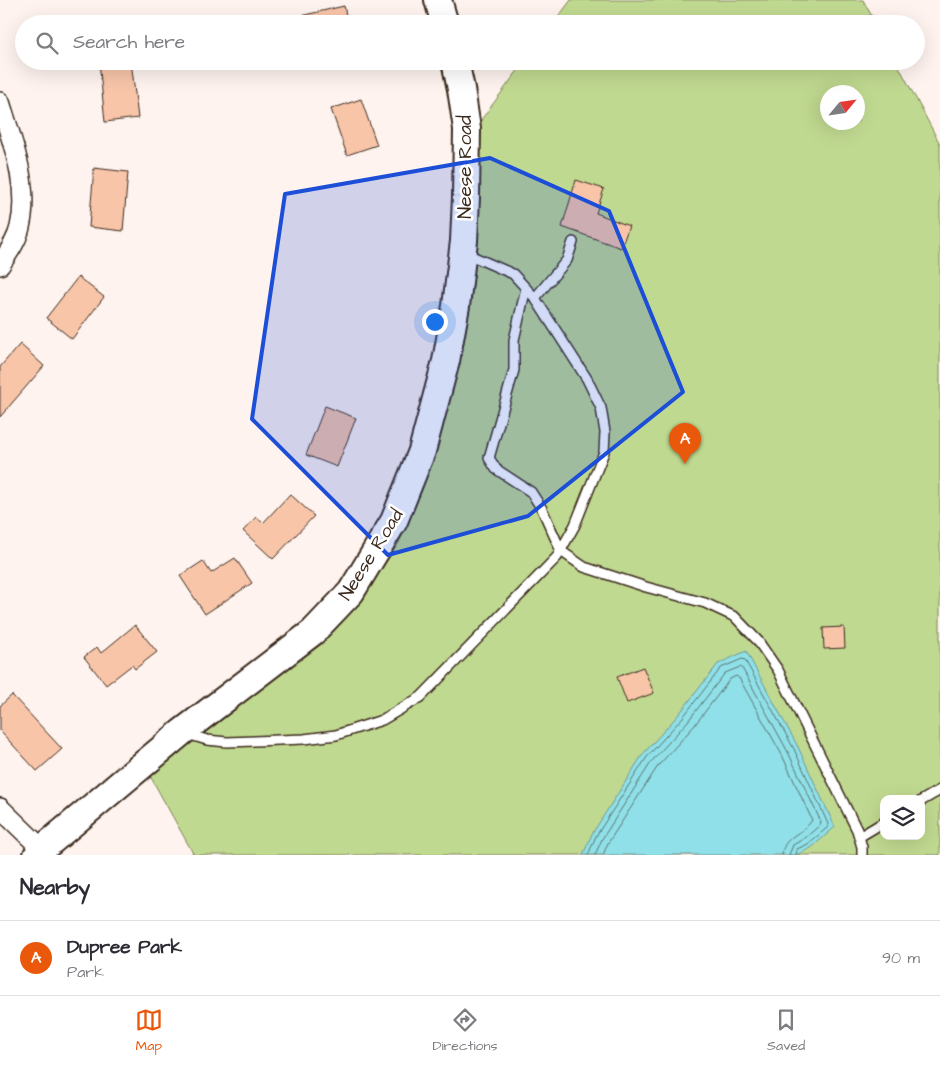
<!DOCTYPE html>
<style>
body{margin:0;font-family:"Architects Daughter",sans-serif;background:#f7f7f7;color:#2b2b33}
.controls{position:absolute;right:15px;bottom:15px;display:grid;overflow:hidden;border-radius:10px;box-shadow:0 5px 20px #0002}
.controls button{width:45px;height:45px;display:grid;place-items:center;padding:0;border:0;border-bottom:1px solid #e1e1e2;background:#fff;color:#2b2b33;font:25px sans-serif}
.compass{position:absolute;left:820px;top:85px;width:45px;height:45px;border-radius:50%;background:#fff;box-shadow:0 5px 20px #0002;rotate:61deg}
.you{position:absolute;left:434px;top:321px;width:18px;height:18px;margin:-12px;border:4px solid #fff;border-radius:50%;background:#1a73e8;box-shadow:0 0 0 8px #1a73e833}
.badge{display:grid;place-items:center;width:32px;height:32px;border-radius:50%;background:#ea580c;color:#fff;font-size:16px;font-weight:700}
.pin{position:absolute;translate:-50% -41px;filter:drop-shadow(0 1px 2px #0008)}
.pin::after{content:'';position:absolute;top:26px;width:18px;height:15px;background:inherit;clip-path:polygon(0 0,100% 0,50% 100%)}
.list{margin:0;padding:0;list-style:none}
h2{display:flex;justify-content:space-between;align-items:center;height:65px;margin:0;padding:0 20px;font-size:21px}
h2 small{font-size:16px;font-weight:400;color:#7c7c81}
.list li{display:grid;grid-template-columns:32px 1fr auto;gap:15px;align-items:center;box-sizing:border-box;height:75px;padding:0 20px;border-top:1px solid #e1e1e2}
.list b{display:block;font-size:19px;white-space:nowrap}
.list p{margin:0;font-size:16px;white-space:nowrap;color:#7c7c81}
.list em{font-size:16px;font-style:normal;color:#7c7c81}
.icon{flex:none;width:28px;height:28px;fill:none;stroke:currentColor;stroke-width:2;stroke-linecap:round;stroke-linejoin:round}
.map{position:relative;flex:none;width:940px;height:855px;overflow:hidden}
.search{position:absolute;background:#fff;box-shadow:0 5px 20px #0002;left:15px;right:15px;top:15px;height:55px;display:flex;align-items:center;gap:12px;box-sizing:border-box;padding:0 18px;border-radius:28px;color:#7c7c81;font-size:19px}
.sheet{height:140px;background:#fff}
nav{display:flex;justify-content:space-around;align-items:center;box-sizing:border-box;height:70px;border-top:1px solid #e1e1e2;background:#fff;font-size:14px;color:#7c7c81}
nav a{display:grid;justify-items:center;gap:2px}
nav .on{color:#ea580c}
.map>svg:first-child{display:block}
</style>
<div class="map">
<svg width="940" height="855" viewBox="0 0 940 855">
<rect width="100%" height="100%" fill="#fef3ee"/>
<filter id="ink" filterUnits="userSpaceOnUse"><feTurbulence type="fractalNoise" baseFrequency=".02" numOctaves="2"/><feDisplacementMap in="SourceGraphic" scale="10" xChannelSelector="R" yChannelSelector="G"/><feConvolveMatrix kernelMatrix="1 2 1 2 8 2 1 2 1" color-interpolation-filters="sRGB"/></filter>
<g filter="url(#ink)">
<!-- green -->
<path fill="#c0d990" stroke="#7e8257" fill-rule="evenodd" d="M 571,0 L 863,0 L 876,24 L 553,24 Z
M 525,61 L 896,61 L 940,144 L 940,855 L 194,855 L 149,774 L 362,597 L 399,543 L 421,492 L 440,435 L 457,373 L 470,308 L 478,245 L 481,120 ZM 828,92 L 858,92 L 858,122 L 828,122 ZM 884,799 L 921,799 L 921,836 L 884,836 Z"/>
<!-- water -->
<path fill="#8fe0e8" stroke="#6d9797" d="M 746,651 L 798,747 L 835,827 L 811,848 L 796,855 L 583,855 L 592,834 L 643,754 L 679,714 L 718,664 Z"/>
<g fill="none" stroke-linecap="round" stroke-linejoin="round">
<!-- shore -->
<path stroke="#5d736f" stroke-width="1" d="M 588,855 L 596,836 L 647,757 L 683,717 L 721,668 L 742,659 L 745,660 L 794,749 L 828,824 L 828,827 L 808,844 L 797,849 L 796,855
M 595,855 L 602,839 L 652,761 L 688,721 L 725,673 L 740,667 L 742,668 L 788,752 L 821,822 L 820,825 L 805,838 L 793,845 L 789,855
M 603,855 L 608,843 L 658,766 L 694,726 L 730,679 L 736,676 L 739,678 L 782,755 L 812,820 C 803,835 783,835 782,855"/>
</g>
<!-- building -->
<path fill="#f8c5a9" stroke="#3b2a1e" d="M 344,6 L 348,24 L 297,24 L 296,17 Z
M 99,61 L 131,61 L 138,118 L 105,122 Z
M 361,99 L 377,145 L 347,155 L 331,109 Z
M 94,168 L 128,172 L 123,231 L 89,227 Z
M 576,180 L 604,189 L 596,213 L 629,226 L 621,248 L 562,227 Z
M 78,277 L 104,297 L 72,339 L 46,318 Z
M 20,344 L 44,366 L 0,417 L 0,367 Z
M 325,406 L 356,418 L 337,467 L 306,455 Z
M 290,494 L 314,516 L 273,559 L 243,531 L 256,517 L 263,523 Z
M 235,558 L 252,583 L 205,614 L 180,576 L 203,561 L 211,573 Z
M 135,625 L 157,652 L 135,669 L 132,665 L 106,685 L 84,657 L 97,647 L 101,653 Z
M 844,627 L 845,648 L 824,649 L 823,628 Z
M 643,667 L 654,693 L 627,703 L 617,677 Z
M 12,695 L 62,749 L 37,771 L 0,731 L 0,706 Z"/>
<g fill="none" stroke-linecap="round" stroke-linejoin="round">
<defs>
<path id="lane" d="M 526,288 L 514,340 L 514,370 L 489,458 L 496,469 L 531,492 L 542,509 L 561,551 L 584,567 L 646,587 L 705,603 L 735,617 L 758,641 L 778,670 L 857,830 L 862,847 L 862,855
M 535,298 L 567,260 L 573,242
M 187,734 L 207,740 L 227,742 L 304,739 L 336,735 L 382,720 L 421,697 L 557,557 L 575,525 L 604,452 L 605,432 L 601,408 L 587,379 L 535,298 L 513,274 L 465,253
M 921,801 L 940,790
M 859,837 L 884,822"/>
<path id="street" d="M 0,102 C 12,141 30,186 20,227 C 17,241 8,253 0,265
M 0,808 L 42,849"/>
<path id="secondary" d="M 438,0 L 445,24
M 37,855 L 42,849 L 182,732 L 313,632 L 351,592 L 394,521 L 422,451 L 446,361 L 456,306 L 464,241 L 466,197 L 467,129 L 461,89 L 455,61"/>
</defs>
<!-- lane casing -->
<use href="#lane" stroke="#3b2a1e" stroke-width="12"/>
<!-- street casing -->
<use href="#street" stroke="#3b2a1e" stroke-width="22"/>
<!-- secondary casing -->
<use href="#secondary" stroke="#3b2a1e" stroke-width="30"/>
<!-- lane -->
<use href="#lane" stroke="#fff" stroke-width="9"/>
<!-- street -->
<use href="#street" stroke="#fff" stroke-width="19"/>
<!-- secondary -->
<use href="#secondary" stroke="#fff" stroke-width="26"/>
</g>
</g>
<!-- marked area -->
<path fill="#1d4ed8" fill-opacity="0.2" stroke="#1d4ed8" stroke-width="4" stroke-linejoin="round" d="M 490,158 L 609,211 L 683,392 L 528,516 L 388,555 L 252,419 L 285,194 Z"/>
<g text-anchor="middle" stroke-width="5" stroke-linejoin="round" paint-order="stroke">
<!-- street labels -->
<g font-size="19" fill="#3b2a1e" stroke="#fff">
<text transform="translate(464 167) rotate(-90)" y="7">Neese Road</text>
<text transform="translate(370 554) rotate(-58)" y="7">Neese Road</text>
</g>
</g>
</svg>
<div class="controls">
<button><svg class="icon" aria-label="layers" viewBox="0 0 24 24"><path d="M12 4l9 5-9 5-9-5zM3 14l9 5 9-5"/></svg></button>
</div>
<svg class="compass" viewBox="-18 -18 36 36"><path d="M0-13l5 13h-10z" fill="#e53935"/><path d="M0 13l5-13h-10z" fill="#7c7c81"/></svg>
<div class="you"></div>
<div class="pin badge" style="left:685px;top:464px">A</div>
<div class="search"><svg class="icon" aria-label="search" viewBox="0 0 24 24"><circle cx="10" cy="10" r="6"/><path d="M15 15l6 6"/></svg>Search here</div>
</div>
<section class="sheet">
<h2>Nearby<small></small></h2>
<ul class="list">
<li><span class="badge">A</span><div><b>Dupree Park</b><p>Park</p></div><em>90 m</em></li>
</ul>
</section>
<nav>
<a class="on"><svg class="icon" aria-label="map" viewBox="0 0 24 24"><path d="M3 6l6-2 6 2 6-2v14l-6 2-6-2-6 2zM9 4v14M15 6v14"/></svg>Map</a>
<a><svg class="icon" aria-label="directions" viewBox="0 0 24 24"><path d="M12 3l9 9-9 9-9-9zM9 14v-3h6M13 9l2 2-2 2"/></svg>Directions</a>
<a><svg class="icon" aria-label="saved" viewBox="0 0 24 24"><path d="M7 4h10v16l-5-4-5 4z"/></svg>Saved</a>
</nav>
